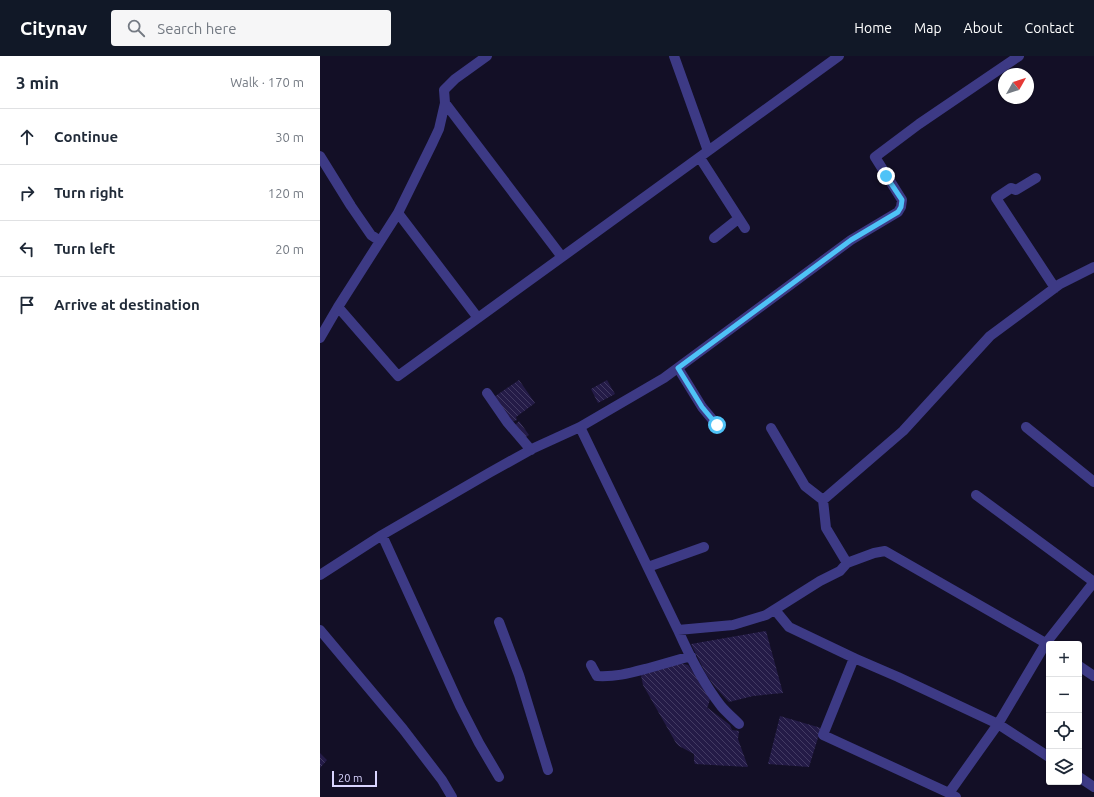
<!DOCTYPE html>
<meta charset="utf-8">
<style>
body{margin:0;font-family:Ubuntu,sans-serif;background:#f6f6f7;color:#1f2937}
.controls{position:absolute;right:12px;bottom:12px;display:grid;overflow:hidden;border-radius:4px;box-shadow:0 1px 3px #0004}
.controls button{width:36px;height:36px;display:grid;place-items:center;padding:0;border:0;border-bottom:1px solid #e0e1e3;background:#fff;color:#1f2937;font:20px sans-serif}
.compass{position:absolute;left:678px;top:12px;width:36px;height:36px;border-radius:50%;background:#fff;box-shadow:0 1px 3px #0004;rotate:51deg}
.scale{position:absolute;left:12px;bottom:10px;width:45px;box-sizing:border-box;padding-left:4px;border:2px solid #d9d4ff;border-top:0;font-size:11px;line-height:14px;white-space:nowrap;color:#d9d4ff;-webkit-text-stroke:3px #130f26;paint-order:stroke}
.stop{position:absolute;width:12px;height:12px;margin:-9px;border:3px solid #4fc3f7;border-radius:50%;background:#fff}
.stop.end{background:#4fc3f7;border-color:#fff;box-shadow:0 1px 4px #0008}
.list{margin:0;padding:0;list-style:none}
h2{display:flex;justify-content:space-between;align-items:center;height:52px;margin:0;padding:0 16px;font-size:17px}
h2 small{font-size:13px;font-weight:400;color:#747a83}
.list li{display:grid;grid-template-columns:26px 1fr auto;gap:12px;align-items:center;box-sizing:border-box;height:56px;padding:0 16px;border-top:1px solid #e0e1e3}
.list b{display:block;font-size:15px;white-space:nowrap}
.list em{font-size:13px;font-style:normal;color:#747a83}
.icon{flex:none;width:22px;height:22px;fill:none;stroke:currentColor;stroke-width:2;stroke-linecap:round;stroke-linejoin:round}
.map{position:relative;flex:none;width:774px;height:741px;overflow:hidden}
header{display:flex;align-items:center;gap:24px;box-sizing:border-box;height:56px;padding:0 20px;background:#111827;color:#fff}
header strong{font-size:19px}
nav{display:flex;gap:22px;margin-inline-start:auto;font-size:14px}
.search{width:280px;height:36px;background:#f6f6f7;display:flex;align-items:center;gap:10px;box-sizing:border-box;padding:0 14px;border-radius:4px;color:#747a83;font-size:15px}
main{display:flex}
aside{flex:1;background:#fff}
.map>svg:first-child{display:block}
</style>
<header>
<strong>Citynav</strong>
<div class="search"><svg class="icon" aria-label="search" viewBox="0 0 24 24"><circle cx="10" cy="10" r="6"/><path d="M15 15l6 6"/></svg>Search here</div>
<nav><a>Home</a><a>Map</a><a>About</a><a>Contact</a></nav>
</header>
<main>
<aside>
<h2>3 min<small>Walk · 170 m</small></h2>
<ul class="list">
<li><svg class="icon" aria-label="ahead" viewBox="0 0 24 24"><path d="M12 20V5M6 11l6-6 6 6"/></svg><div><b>Continue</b></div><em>30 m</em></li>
<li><svg class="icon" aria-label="right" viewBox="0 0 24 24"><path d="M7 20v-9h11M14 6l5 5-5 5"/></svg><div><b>Turn right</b></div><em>120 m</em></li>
<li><svg class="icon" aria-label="left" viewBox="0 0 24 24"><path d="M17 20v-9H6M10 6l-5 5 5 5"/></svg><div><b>Turn left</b></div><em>20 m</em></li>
<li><svg class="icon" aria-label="arrive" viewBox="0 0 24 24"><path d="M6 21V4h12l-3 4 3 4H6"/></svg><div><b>Arrive at destination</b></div></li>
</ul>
</aside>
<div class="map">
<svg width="774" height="741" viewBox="0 0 774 741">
<defs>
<pattern id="building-back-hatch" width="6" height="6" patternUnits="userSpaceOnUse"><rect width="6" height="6" fill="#241b47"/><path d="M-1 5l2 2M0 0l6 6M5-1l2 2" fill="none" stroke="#433b63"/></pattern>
</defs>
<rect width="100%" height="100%" fill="#130f26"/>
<!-- building -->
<path fill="url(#building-back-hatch)" d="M 199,324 L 215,347 L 196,361 L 197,364 L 192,366 L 174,341 Z
M 287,324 L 295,338 L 278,347 L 271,333 Z
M 199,365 L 209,379 L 204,382 L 194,370 Z
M 446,575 L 463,637 L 433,640 L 409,646 L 395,631 L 386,618 L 371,588 Z
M 360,607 L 368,609 L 391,640 L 387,653 L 388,652 L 410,669 L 412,674 L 419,675 L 418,683 L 428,711 L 375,708 L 374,705 L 374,698 L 359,690 L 356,687 L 323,629 L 321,619 Z
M 460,660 L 501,672 L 489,711 L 448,708 Z
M 0,697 L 7,704 L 0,712 Z"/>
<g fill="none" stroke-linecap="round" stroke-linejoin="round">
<!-- street -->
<path stroke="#3d3a85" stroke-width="10" d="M 354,0 L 388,95
M 125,47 L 242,201
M 0,100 L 31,150 L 51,179 L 60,185
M 380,102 L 425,172
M 716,122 L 696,134 L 691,132 L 676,142 L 735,232
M 78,157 L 158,262
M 394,182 L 418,163
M 18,251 L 78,157 L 112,88 L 119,73 L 125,47 L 124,34 L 135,23 L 167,0
M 0,282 L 18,251 L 78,320 L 519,0
M 358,312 L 382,351 L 397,369
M 167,337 L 187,366 L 211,394
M 260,371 L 358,574 L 413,569 L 446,559 L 500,525 L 520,515 L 527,507 L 554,497 L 565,495 L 729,589
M 706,371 L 774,426
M 451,372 L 485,430 L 503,444
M 656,439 L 774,526
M 62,479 L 140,650 L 159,687 L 179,721
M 527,507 L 506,472 L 503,444 L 583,375 L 670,280 L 740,228 L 774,211
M 328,511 L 384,491
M 0,519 L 62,479 L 169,417 L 214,392 L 260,371 L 344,322 L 531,184 L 578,156 L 581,151 L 582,144 L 555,101 L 599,68 L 699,0
M 455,554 L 469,571 L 534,602 L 578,621 L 678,668 L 729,701
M 179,566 L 199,619 L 228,714
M 0,574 L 83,673 L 122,724 L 132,741
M 358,574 C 369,599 384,628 401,650 C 406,656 413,662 419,668
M 534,602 L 503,679 L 629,737
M 271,609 L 277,620 C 297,621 310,617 329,612 C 343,608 357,604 371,600
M 759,610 L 774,620
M 759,721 L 774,731
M 636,741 L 629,737 L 678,668 L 726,587 L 774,526"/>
</g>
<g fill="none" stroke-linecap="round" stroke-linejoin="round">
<!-- route -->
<path stroke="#4fc3f7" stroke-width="5" d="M 397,369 L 382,351 L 358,312 L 531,184 L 578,156 L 581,151 L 582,144 L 566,120"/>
</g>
</svg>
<div class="controls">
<button>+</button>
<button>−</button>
<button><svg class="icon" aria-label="locate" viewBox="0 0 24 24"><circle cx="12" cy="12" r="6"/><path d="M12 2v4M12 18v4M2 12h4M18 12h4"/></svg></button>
<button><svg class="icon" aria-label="layers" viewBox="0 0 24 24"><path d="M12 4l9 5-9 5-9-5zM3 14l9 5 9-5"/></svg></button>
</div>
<svg class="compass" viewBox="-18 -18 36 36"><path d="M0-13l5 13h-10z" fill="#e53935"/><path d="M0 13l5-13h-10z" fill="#747a83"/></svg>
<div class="scale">20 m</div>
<div class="stop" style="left:397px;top:369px"></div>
<div class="stop end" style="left:566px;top:120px"></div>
</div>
</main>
